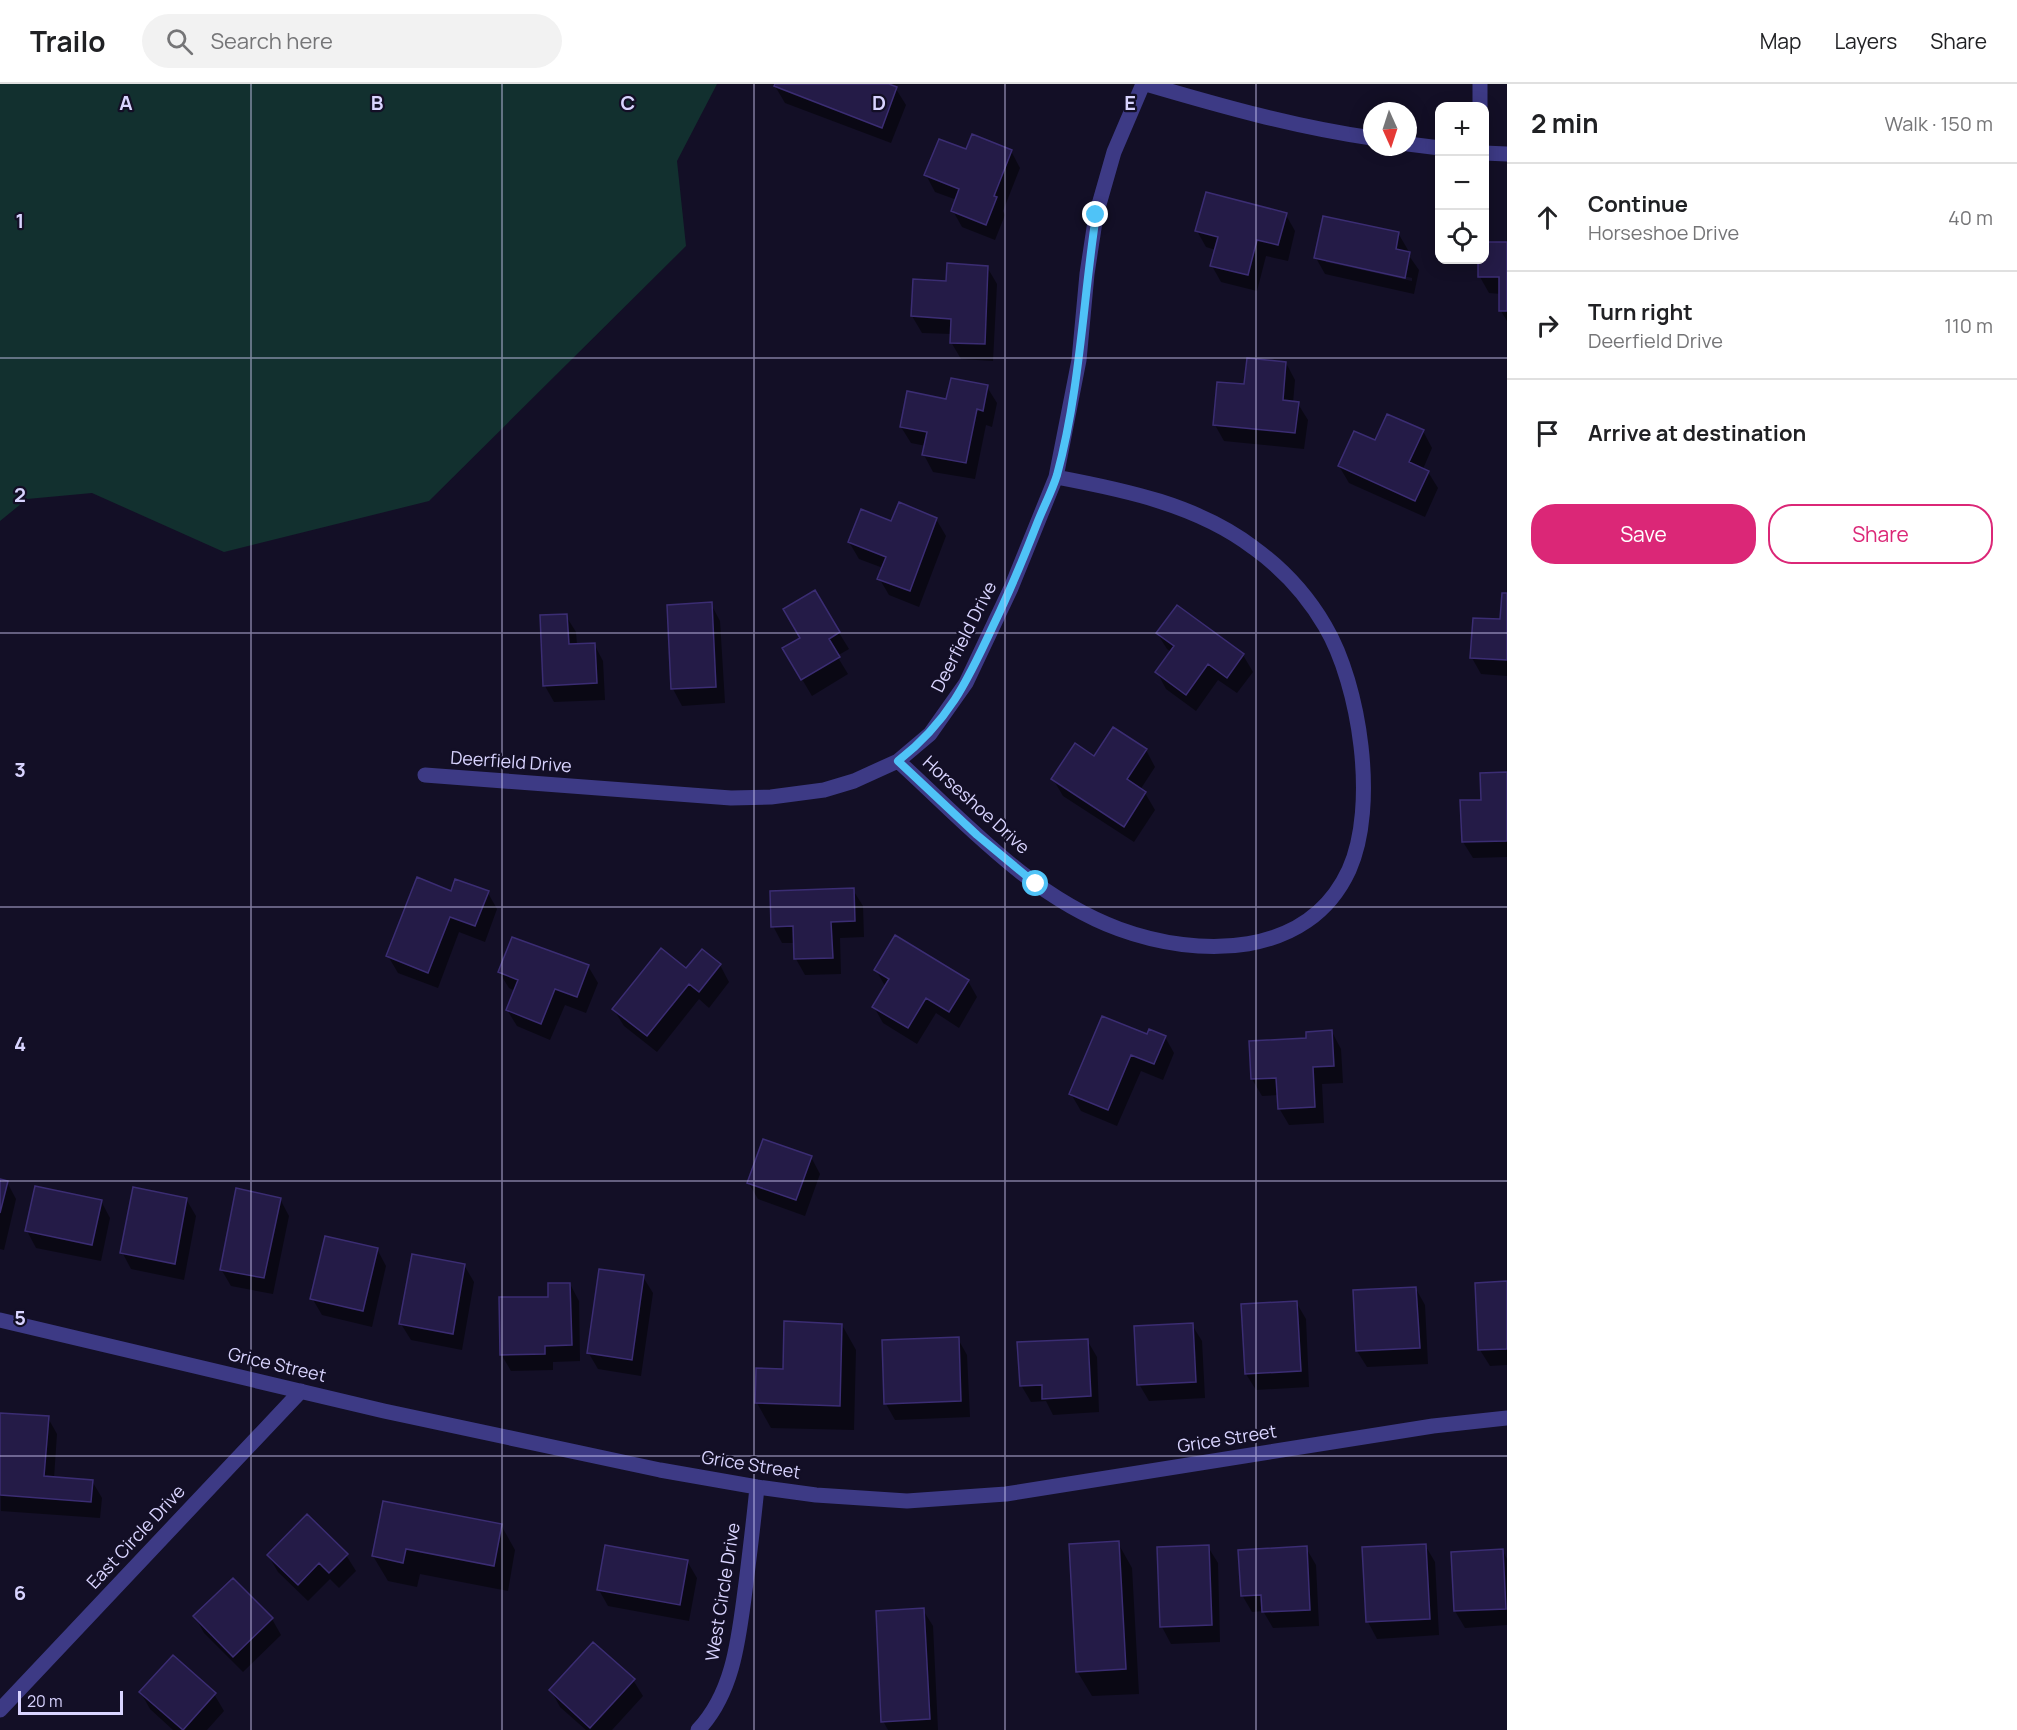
<!DOCTYPE html>
<meta charset="utf-8">
<style>
body{margin:0;font-family:Manrope,sans-serif;background:#f2f2f2;color:#202124}
.controls{position:absolute;right:18px;top:18px;display:grid;overflow:hidden;border-radius:12px;box-shadow:0 3px 15px #0003}
.controls button{width:54px;height:54px;display:grid;place-items:center;padding:0;border:0;border-bottom:2px solid #e0e0e0;background:#fff;color:#202124;font:30px sans-serif}
.compass{position:absolute;left:1363px;top:18px;width:54px;height:54px;border-radius:50%;background:#fff;box-shadow:0 3px 15px #0003;rotate:177deg}
.scale{position:absolute;left:18px;bottom:15px;width:105px;box-sizing:border-box;padding-left:6px;border:3px solid #d9d4ff;border-top:0;font-size:16px;line-height:21px;white-space:nowrap;color:#d9d4ff;-webkit-text-stroke:4px #130f26;paint-order:stroke}
.stop{position:absolute;width:18px;height:18px;margin:-14px;border:4px solid #4fc3f7;border-radius:50%;background:#fff}
.stop.end{background:#4fc3f7;border-color:#fff;box-shadow:0 2px 6px #0008}
.list{margin:0;padding:0;list-style:none}
h2{display:flex;justify-content:space-between;align-items:center;height:78px;margin:0;padding:0 24px;font-size:26px}
h2 small{font-size:20px;font-weight:400;color:#757577}
.list li{display:grid;grid-template-columns:39px 1fr auto;gap:18px;align-items:center;box-sizing:border-box;height:108px;padding:0 24px;border-top:2px solid #e0e0e0}
.list b{display:block;font-size:22px;white-space:nowrap}
.list p{margin:0;font-size:20px;white-space:nowrap;color:#757577}
.list em{font-size:20px;font-style:normal;color:#757577}
.actions{display:flex;gap:12px;padding:18px 24px}
.actions a{flex:1;padding:14px 0;border:2px solid #db2777;border-radius:24px;text-align:center;font-size:21px;color:#db2777}
.actions .main{background:#db2777;color:#fff}
.icon{flex:none;width:33px;height:33px;fill:none;stroke:currentColor;stroke-width:2;stroke-linecap:round;stroke-linejoin:round}
.map{position:relative;flex:none;width:1507px;height:1646px;overflow:hidden}
header{display:flex;align-items:center;gap:36px;box-sizing:border-box;height:84px;padding:0 30px;background:#fff;border-bottom:2px solid #e0e0e0}
header strong{font-size:28px}
nav{display:flex;gap:33px;margin-inline-start:auto;font-size:21px}
.search{width:420px;height:54px;background:#f2f2f2;display:flex;align-items:center;gap:15px;box-sizing:border-box;padding:0 21px;border-radius:33px;color:#757577;font-size:22px}
main{display:flex}
aside{flex:1;background:#fff}
.map>svg:first-child{display:block}
</style>
<header>
<strong>Trailo</strong>
<div class="search"><svg class="icon" aria-label="search" viewBox="0 0 24 24"><circle cx="10" cy="10" r="6"/><path d="M15 15l6 6"/></svg>Search here</div>
<nav><a>Map</a><a>Layers</a><a>Share</a></nav>
</header>
<main>
<div class="map">
<svg width="1507" height="1646" viewBox="0 0 1507 1646">
<rect width="100%" height="100%" fill="#130f26"/>
<!-- green -->
<path fill="#12302f" d="M 0,0 L 717,0 L 677,77 L 686,162 L 429,417 L 224,468 L 92,409 L 27,415 L 0,437 Z"/>
<!-- shadow -->
<path fill="#0007" fill-rule="evenodd" d="M 776,0 L 884,0 L 896,5 L 906,21 L 891,59 L 785,19 L 775,2 Z
M 967,67 L 1011,67 L 1020,84 L 1003,127 L 1005,131 L 995,156 L 962,143 L 953,127 L 957,116 L 935,108 L 926,91 Z
M 1286,131 L 1295,147 L 1288,177 L 1266,172 L 1257,207 L 1221,198 L 1212,182 L 1216,166 L 1206,163 L 1197,147 Z
M 1398,149 L 1408,166 L 1407,169 L 1419,186 L 1414,210 L 1325,190 L 1316,174 ZM 1326,175 L 1412,194 L 1412,197 L 1326,178 Z
M 1484,159 L 1507,159 L 1507,237 L 1501,227 L 1501,210 L 1489,209 L 1480,193 L 1480,176 L 1484,176 Z
M 987,183 L 997,200 L 993,277 L 961,275 L 951,258 L 952,250 L 922,249 L 912,232 L 947,199 Z
M 1286,279 L 1295,296 L 1293,319 L 1298,320 L 1308,336 L 1304,365 L 1224,357 L 1215,341 L 1246,302 Z
M 987,303 L 997,319 L 992,343 L 986,341 L 975,395 L 933,388 L 924,371 L 926,362 L 911,359 L 901,343 L 947,317 Z
M 1423,347 L 1432,364 L 1423,385 L 1428,388 L 1438,404 L 1425,433 L 1349,399 L 1339,382 L 1376,358 Z
M 936,435 L 946,452 L 919,523 L 889,511 L 879,494 L 883,484 L 859,475 L 849,458 L 892,439 Z
M 814,508 L 849,565 L 837,572 L 848,590 L 812,612 L 784,565 L 802,555 Z
M 1503,511 L 1507,511 L 1507,592 L 1481,590 L 1472,574 L 1501,537 Z
M 711,520 L 720,537 L 725,619 L 682,622 L 673,605 L 668,522 Z
M 566,532 L 576,548 L 577,561 L 594,560 L 603,577 L 605,616 L 554,618 L 545,602 Z
M 1157,549 L 1243,571 L 1253,588 L 1237,609 L 1218,596 L 1196,627 L 1166,605 L 1157,588 L 1171,568 L 1167,565 Z
M 1146,666 L 1155,683 L 1140,706 L 1145,709 L 1155,726 L 1134,758 L 1063,712 L 1053,695 L 1095,674 Z
M 1507,689 L 1507,773 L 1473,774 L 1463,758 L 1482,717 L 1481,690 Z
M 853,806 L 863,822 L 864,853 L 840,854 L 841,890 L 805,891 L 796,875 L 795,859 L 782,859 L 773,842 Z
M 452,808 L 488,809 L 497,825 L 485,858 L 459,848 L 438,904 L 398,889 L 388,872 Z
M 513,855 L 588,882 L 598,899 L 586,929 L 565,921 L 550,956 L 517,942 L 507,926 L 515,907 L 509,904 L 499,888 Z
M 720,881 L 729,898 L 709,924 L 699,915 L 657,968 L 624,942 L 614,926 L 686,886 Z
M 876,886 L 968,897 L 977,913 L 959,944 L 936,929 L 917,960 L 883,939 L 874,923 L 885,902 Z
M 1332,948 L 1341,965 L 1343,999 L 1322,1000 L 1324,1039 L 1289,1041 L 1279,1024 L 1279,1011 L 1262,1012 L 1252,995 L 1250,959 L 1308,956 Z
M 1147,952 L 1165,953 L 1174,969 L 1163,996 L 1141,987 L 1117,1042 L 1081,1027 L 1071,1010 Z
M 811,1073 L 820,1090 L 805,1132 L 758,1115 L 748,1098 Z
M 0,1096 L 7,1098 L 16,1115 L 4,1166 L 0,1165 Z
M 186,1115 L 196,1132 L 184,1196 L 131,1185 L 122,1168 Z
M 280,1115 L 289,1132 L 273,1210 L 231,1202 L 221,1185 Z
M 101,1117 L 110,1134 L 101,1177 L 36,1164 L 27,1147 Z
M 377,1165 L 386,1182 L 372,1243 L 322,1231 L 312,1214 Z
M 464,1181 L 474,1198 L 462,1266 L 411,1256 L 401,1240 Z
M 643,1193 L 653,1209 L 641,1292 L 598,1285 L 588,1268 Z
M 1507,1199 L 1507,1281 L 1490,1282 L 1480,1266 L 1476,1200 Z
M 570,1200 L 579,1217 L 580,1277 L 553,1278 L 553,1286 L 511,1287 L 501,1270 L 549,1214 Z
M 1416,1205 L 1425,1221 L 1428,1280 L 1367,1283 L 1357,1267 Z
M 1296,1218 L 1306,1235 L 1309,1303 L 1256,1306 L 1246,1290 Z
M 842,1241 L 856,1266 L 854,1346 L 771,1344 L 757,1319 Z
M 1192,1241 L 1202,1257 L 1205,1314 L 1149,1317 L 1139,1300 Z
M 958,1255 L 967,1271 L 970,1333 L 895,1336 L 886,1320 Z
M 1087,1256 L 1097,1273 L 1099,1328 L 1053,1331 L 1046,1317 L 1031,1318 L 1021,1301 Z
M 0,1330 L 48,1334 L 57,1350 L 54,1394 L 92,1397 L 102,1414 L 100,1434 L 1,1427 Z
M 501,1441 L 515,1466 L 508,1507 L 420,1490 L 417,1503 L 388,1497 L 373,1472 Z
M 1118,1459 L 1132,1484 L 1139,1610 L 1092,1612 L 1077,1587 Z
M 1425,1461 L 1435,1478 L 1439,1551 L 1377,1555 L 1368,1538 Z
M 1208,1463 L 1218,1479 L 1220,1558 L 1171,1560 L 1162,1543 Z
M 1306,1464 L 1316,1481 L 1319,1542 L 1273,1544 L 1263,1527 L 1252,1528 L 1242,1511 Z
M 1502,1466 L 1507,1475 L 1507,1541 L 1465,1544 L 1455,1527 Z
M 268,1471 L 346,1471 L 356,1487 L 339,1504 L 330,1495 L 308,1517 L 278,1488 Z
M 687,1477 L 697,1494 L 689,1537 L 608,1522 L 599,1506 Z
M 923,1526 L 933,1542 L 938,1646 L 888,1646 L 883,1637 Z
M 195,1533 L 272,1535 L 281,1551 L 243,1588 L 204,1549 Z
M 633,1596 L 643,1612 L 612,1646 L 586,1646 L 560,1623 L 551,1606 Z
M 141,1609 L 214,1610 L 224,1627 L 207,1646 L 173,1646 L 150,1625 Z"/>
<!-- building -->
<path fill="#241b47" stroke="#3b2d73" stroke-width="1.5" d="M 775,0 L 889,0 L 897,3 L 882,44 L 774,2 Z
M 972,50 L 1012,66 L 994,112 L 997,113 L 986,141 L 951,127 L 959,105 L 924,91 L 939,55 L 966,65 Z
M 1206,108 L 1287,129 L 1278,161 L 1257,156 L 1248,191 L 1210,182 L 1218,153 L 1195,147 Z
M 1323,132 L 1399,148 L 1396,165 L 1410,168 L 1405,194 L 1314,174 Z
M 1484,158 L 1507,158 L 1507,227 L 1499,227 L 1499,193 L 1478,193 L 1478,176 L 1484,176 Z
M 947,179 L 988,182 L 985,260 L 950,259 L 951,235 L 911,232 L 913,195 L 946,197 Z
M 1247,274 L 1286,278 L 1283,316 L 1299,318 L 1295,349 L 1213,341 L 1217,298 L 1244,300 Z
M 951,294 L 988,301 L 983,327 L 977,325 L 966,379 L 922,371 L 927,348 L 900,343 L 907,307 L 946,315 Z
M 1387,330 L 1424,346 L 1409,378 L 1429,387 L 1415,417 L 1338,382 L 1354,347 L 1375,356 Z
M 899,418 L 937,434 L 910,507 L 877,495 L 886,473 L 848,458 L 861,425 L 891,437 Z
M 815,506 L 840,548 L 829,555 L 840,573 L 801,596 L 782,564 L 800,554 L 783,525 Z
M 1502,509 L 1507,509 L 1507,576 L 1470,574 L 1473,534 L 1500,535 Z
M 712,518 L 716,603 L 671,605 L 667,521 Z
M 1177,521 L 1244,570 L 1227,594 L 1208,580 L 1186,611 L 1155,588 L 1174,562 L 1156,549 Z
M 567,530 L 569,560 L 595,559 L 597,599 L 543,602 L 540,531 Z
M 1113,643 L 1147,665 L 1127,695 L 1146,708 L 1124,743 L 1051,695 L 1075,659 L 1094,672 Z
M 1507,688 L 1507,757 L 1462,758 L 1460,716 L 1481,716 L 1480,689 Z
M 417,793 L 451,807 L 455,795 L 489,807 L 475,842 L 450,833 L 428,889 L 386,872 Z
M 854,804 L 855,837 L 831,838 L 833,874 L 794,875 L 793,842 L 771,843 L 770,807 Z
M 895,851 L 969,896 L 949,928 L 926,914 L 908,944 L 872,923 L 889,895 L 874,886 Z
M 512,853 L 589,881 L 577,913 L 555,905 L 541,940 L 506,926 L 518,896 L 498,888 Z
M 661,864 L 686,884 L 702,865 L 721,880 L 699,908 L 689,900 L 647,952 L 612,925 Z
M 1102,932 L 1147,950 L 1149,945 L 1166,952 L 1154,980 L 1131,971 L 1108,1026 L 1069,1010 Z
M 1332,946 L 1334,982 L 1313,983 L 1315,1023 L 1278,1025 L 1276,994 L 1251,995 L 1249,957 L 1306,954 L 1306,948 Z
M 763,1055 L 812,1072 L 796,1116 L 747,1099 Z
M 0,1095 L 8,1097 L 0,1129 Z
M 35,1102 L 102,1116 L 92,1161 L 25,1147 Z
M 133,1103 L 187,1114 L 175,1180 L 120,1169 Z
M 236,1104 L 281,1114 L 264,1194 L 220,1186 Z
M 325,1152 L 378,1164 L 363,1227 L 310,1215 Z
M 412,1170 L 465,1180 L 453,1250 L 399,1240 Z
M 599,1185 L 644,1191 L 632,1276 L 587,1269 Z
M 1507,1197 L 1507,1265 L 1478,1266 L 1475,1199 Z
M 548,1199 L 570,1199 L 572,1261 L 545,1262 L 545,1270 L 500,1271 L 499,1213 L 548,1213 Z
M 1416,1203 L 1420,1264 L 1356,1267 L 1353,1206 Z
M 1297,1217 L 1301,1287 L 1245,1290 L 1241,1220 Z
M 784,1237 L 842,1240 L 840,1322 L 755,1319 L 756,1284 L 783,1285 Z
M 1193,1239 L 1196,1298 L 1137,1301 L 1134,1242 Z
M 959,1253 L 961,1317 L 884,1320 L 882,1256 Z
M 1088,1255 L 1091,1312 L 1042,1315 L 1042,1301 L 1020,1302 L 1017,1258 Z
M 0,1329 L 49,1332 L 44,1392 L 93,1396 L 91,1418 L 0,1411 Z
M 383,1417 L 502,1440 L 494,1482 L 406,1465 L 403,1479 L 372,1472 Z
M 307,1430 L 348,1470 L 329,1489 L 319,1479 L 298,1501 L 267,1471 Z
M 1119,1457 L 1126,1585 L 1076,1588 L 1069,1460 Z
M 1426,1460 L 1430,1535 L 1366,1538 L 1362,1463 Z
M 605,1461 L 688,1476 L 680,1521 L 597,1506 Z
M 1209,1461 L 1212,1541 L 1160,1543 L 1157,1463 Z
M 1307,1462 L 1310,1526 L 1262,1528 L 1261,1511 L 1241,1512 L 1238,1466 Z
M 1503,1465 L 1506,1525 L 1454,1527 L 1451,1468 Z
M 233,1494 L 273,1534 L 233,1573 L 193,1532 Z
M 924,1524 L 930,1635 L 881,1638 L 876,1527 Z
M 593,1558 L 635,1595 L 590,1644 L 549,1606 Z
M 173,1571 L 216,1609 L 183,1646 L 139,1608 Z"/>
<g fill="none" stroke-linecap="round" stroke-linejoin="round">
<!-- minor -->
<path stroke="#3d3a85" stroke-width="15" d="M 1146,0 C 1221,22 1295,43 1372,54
M 1480,0 L 1480,22
M 1408,60 L 1440,64
M 1484,69 L 1507,70
M 898,677 C 966,739 1030,812 1119,845 C 1198,874 1308,875 1349,786 C 1378,722 1360,601 1325,542 C 1307,511 1283,485 1254,464 C 1198,421 1125,406 1056,393
M 425,691 L 731,714 L 771,713 L 824,706 L 854,697 L 898,677 L 930,650 L 966,599 L 1011,504 L 1056,393 L 1079,276 L 1087,190 L 1096,131 L 1114,68 L 1143,0
M 0,1236 L 384,1327 L 660,1386 L 757,1403 L 816,1411 L 907,1417 L 1006,1410 L 1433,1342 L 1507,1334
M 0,1626 L 301,1307
M 698,1646 C 735,1607 739,1550 746,1499 C 750,1467 754,1435 757,1403"/>
</g>
<g fill="none" stroke-linecap="round" stroke-linejoin="round">
<!-- route -->
<path stroke="#4fc3f7" stroke-width="8" d="M 1036,800 L 977,751 L 898,677 C 948,638 967,598 993,542 C 1010,507 1024,473 1038,437 C 1044,422 1052,407 1057,391 C 1080,306 1083,217 1096,131"/>
</g>
<!-- grid -->
<path fill="none" stroke="#d9d4ff" stroke-width="1.5" stroke-opacity="0.55" d="M 251,0 L 251,1646M 502,0 L 502,1646M 754,0 L 754,1646M 1005,0 L 1005,1646M 1256,0 L 1256,1646M 0,274 L 1507,274M 0,549 L 1507,549M 0,823 L 1507,823M 0,1097 L 1507,1097M 0,1372 L 1507,1372"/>
<g text-anchor="middle" stroke-width="4.5" stroke-linejoin="round" paint-order="stroke">
<!-- street labels -->
<g font-size="18" fill="#d9d4ff" stroke="#130f26">
<text transform="translate(964 553) rotate(-63)" y="6">Deerfield Drive</text>
<text transform="translate(511 678) rotate(4)" y="6">Deerfield Drive</text>
<text transform="translate(976 721) rotate(42)" y="6">Horseshoe Drive</text>
<text transform="translate(277 1281) rotate(13)" y="6">Grice Street</text>
<text transform="translate(1227 1355) rotate(-9)" y="6">Grice Street</text>
<text transform="translate(751 1381) rotate(9)" y="6">Grice Street</text>
<text transform="translate(136 1453) rotate(-47)" y="6">East Circle Drive</text>
<text transform="translate(723 1508) rotate(-81)" y="6">West Circle Drive</text>
</g>
</g>
<g font-size="20" text-anchor="middle" font-weight="bold" fill="#d9d4ff" stroke="#130f26" stroke-width="4.5" stroke-linejoin="round" paint-order="stroke">
<text x="126" y="26">A</text>
<text x="377" y="26">B</text>
<text x="628" y="26">C</text>
<text x="879" y="26">D</text>
<text x="1130" y="26">E</text>
<text x="20" y="144">1</text>
<text x="20" y="418">2</text>
<text x="20" y="693">3</text>
<text x="20" y="967">4</text>
<text x="20" y="1241">5</text>
<text x="20" y="1516">6</text>
</g>
</svg>
<div class="controls">
<button>+</button>
<button>−</button>
<button><svg class="icon" aria-label="locate" viewBox="0 0 24 24"><circle cx="12" cy="12" r="6"/><path d="M12 2v4M12 18v4M2 12h4M18 12h4"/></svg></button>
</div>
<svg class="compass" viewBox="-18 -18 36 36"><path d="M0-13l5 13h-10z" fill="#e53935"/><path d="M0 13l5-13h-10z" fill="#757577"/></svg>
<div class="scale">20 m</div>
<div class="stop" style="left:1036px;top:800px"></div>
<div class="stop end" style="left:1096px;top:131px"></div>
</div>
<aside>
<h2>2 min<small>Walk · 150 m</small></h2>
<ul class="list">
<li><svg class="icon" aria-label="ahead" viewBox="0 0 24 24"><path d="M12 20V5M6 11l6-6 6 6"/></svg><div><b>Continue</b><p>Horseshoe Drive</p></div><em>40 m</em></li>
<li><svg class="icon" aria-label="right" viewBox="0 0 24 24"><path d="M7 20v-9h11M14 6l5 5-5 5"/></svg><div><b>Turn right</b><p>Deerfield Drive</p></div><em>110 m</em></li>
<li><svg class="icon" aria-label="arrive" viewBox="0 0 24 24"><path d="M6 21V4h12l-3 4 3 4H6"/></svg><div><b>Arrive at destination</b></div></li>
</ul>
<div class="actions"><a class="main">Save</a><a>Share</a></div>
</aside>
</main>
